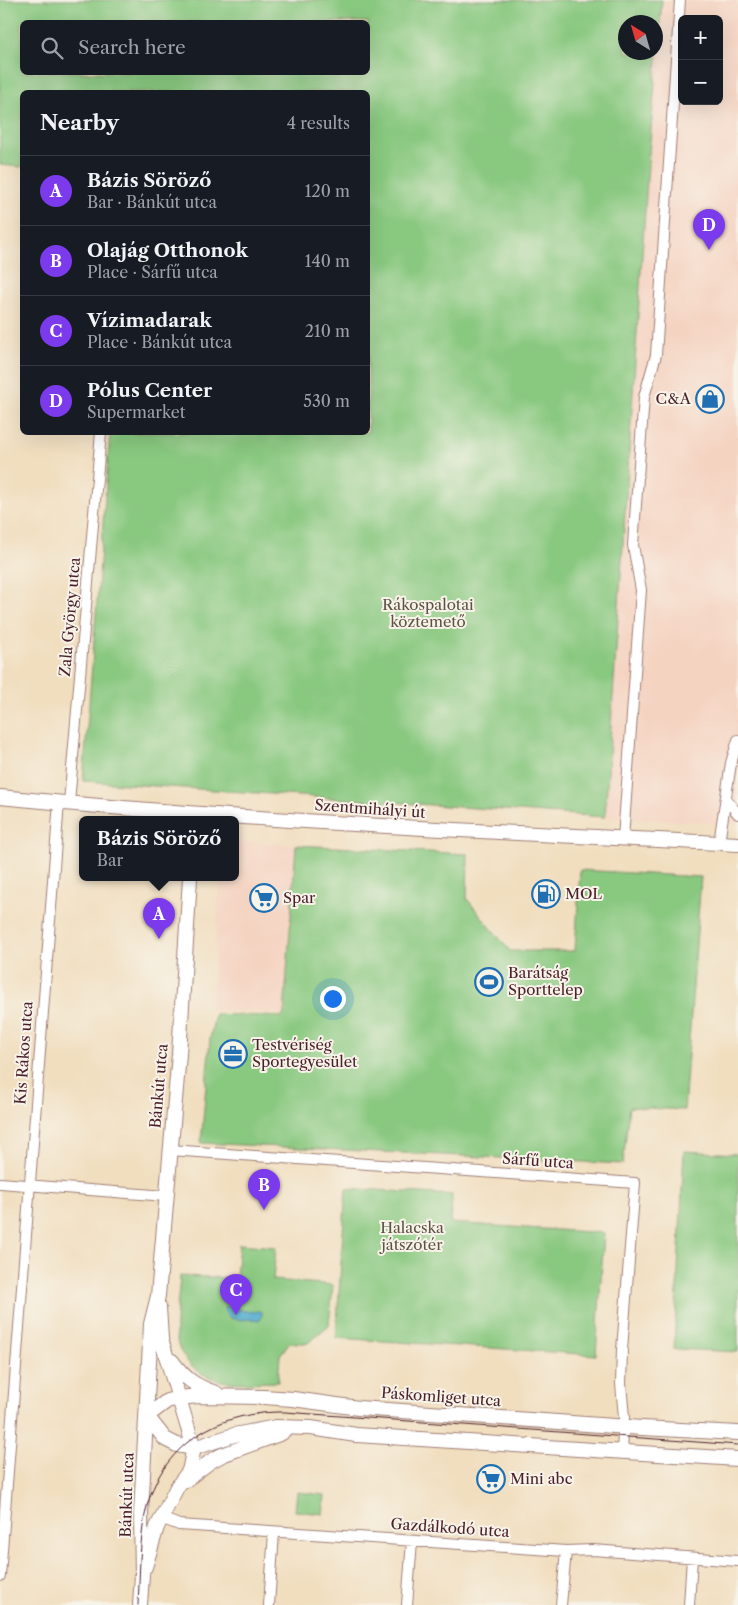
<!DOCTYPE html>
<meta charset="utf-8">
<style>
body{margin:0;font-family:"Libre Caslon Text",serif;background:#242831;color:#f1f3f6}
.controls{position:absolute;right:15px;top:15px;display:grid;overflow:hidden;border-radius:8px;box-shadow:0 5px 20px #0002}
.controls button{width:45px;height:45px;display:grid;place-items:center;padding:0;border:0;border-bottom:1px solid #363941;background:#171b24;color:#f1f3f6;font:25px sans-serif}
.compass{position:absolute;left:618px;top:15px;width:45px;height:45px;border-radius:50%;background:#171b24;box-shadow:0 5px 20px #0002;rotate:323deg}
.you{position:absolute;left:332px;top:998px;width:18px;height:18px;margin:-12px;border:4px solid #fff;border-radius:50%;background:#1a73e8;box-shadow:0 0 0 8px #1a73e833}
.badge{display:grid;place-items:center;width:32px;height:32px;border-radius:50%;background:#7c3aed;color:#fff;font-size:16px;font-weight:700}
.pin{position:absolute;translate:-50% -41px;filter:drop-shadow(0 1px 2px #0008)}
.pin::after{content:'';position:absolute;top:26px;width:18px;height:15px;background:inherit;clip-path:polygon(0 0,100% 0,50% 100%)}
.popup{position:absolute;left:79px;top:816px;width:160px;height:65px;box-sizing:border-box;display:grid;place-content:center;border-radius:8px;background:#171b24;filter:drop-shadow(0 1px 4px #0005);font-size:16px;white-space:nowrap;color:#9ea1a6}
.popup b{font-size:19px;color:#f1f3f6}
.popup::after{content:'';position:absolute;left:50%;top:100%;margin-left:-10px;border:10px solid transparent;border-top-color:#171b24}
.list{margin:0;padding:0;list-style:none}
h2{display:flex;justify-content:space-between;align-items:center;height:65px;margin:0;padding:0 20px;font-size:21px}
h2 small{font-size:16px;font-weight:400;color:#9ea1a6}
.list li{display:grid;grid-template-columns:32px 1fr auto;gap:15px;align-items:center;box-sizing:border-box;height:70px;padding:0 20px;border-top:1px solid #363941}
.list b{display:block;font-size:19px;white-space:nowrap}
.list p{margin:0;font-size:16px;white-space:nowrap;color:#9ea1a6}
.list em{font-size:16px;font-style:normal;color:#9ea1a6}
.icon{flex:none;width:28px;height:28px;fill:none;stroke:currentColor;stroke-width:2;stroke-linecap:round;stroke-linejoin:round}
.map{position:relative;flex:none;width:738px;height:1605px;overflow:hidden}
.search{position:absolute;background:#171b24;box-shadow:0 5px 20px #0002;left:20px;top:20px;width:350px;height:55px;display:flex;align-items:center;gap:12px;box-sizing:border-box;padding:0 18px;border-radius:8px;color:#9ea1a6;font-size:19px}
.panel{position:absolute;background:#171b24;box-shadow:0 5px 20px #0002;left:20px;top:90px;width:350px;height:345px;border-radius:8px}
.map>svg:first-child{display:block}
</style>
<div class="map">
<svg width="738" height="1605" viewBox="0 0 738 1605">
<rect width="100%" height="100%" fill="#f7f3e8"/>
<filter id="ink" filterUnits="userSpaceOnUse"><feTurbulence type="fractalNoise" baseFrequency=".02" numOctaves="2"/><feDisplacementMap in="SourceGraphic" scale="10" xChannelSelector="R" yChannelSelector="G"/><feConvolveMatrix kernelMatrix="1 2 1 2 8 2 1 2 1" color-interpolation-filters="sRGB"/></filter>
<filter id="wash" filterUnits="userSpaceOnUse"><feTurbulence type="fractalNoise" baseFrequency=".0096" numOctaves="4" result="noise"/><feDisplacementMap in="SourceGraphic" scale="20" xChannelSelector="R" yChannelSelector="G"/><feGaussianBlur stdDeviation="1.12" result="paint"/><feColorMatrix in="noise" values="0 0 0 0 0 0 0 0 0 0 0 0 0 0 0 0 0 1.4 0 .05"/><feComposite in="paint" operator="in"/></filter>
<g filter="url(#wash)">
<rect width="100%" height="100%" fill="#f1debf"/>
<!-- built -->
<path fill="#f5d3c1" fill-rule="evenodd" d="M 662,0 L 738,0 L 738,824 L 605,817 L 648,165 ZM 682,19 L 719,19 L 719,101 L 682,101 Z
M 235,841 L 296,845 L 284,1014 L 211,1009 L 220,878 L 235,878 Z"/>
<!-- green -->
<path fill="#88c87f" stroke="#697455" fill-rule="evenodd" d="M 0,0 L 662,0 L 648,165 L 605,817 L 83,781 L 110,433 L 368,432 L 368,92 L 22,92 L 22,167 L 0,165 ZM 368,22 L 368,72 L 22,72 L 22,22 ZM 626,22 L 656,22 L 656,52 L 626,52 Z
M 296,845 L 468,854 L 467,899 L 510,951 L 575,951 L 580,870 L 701,877 L 684,1110 L 629,1107 L 623,1164 L 201,1143 L 210,1039 L 215,1014 L 282,1017 L 284,1014 Z
M 684,1151 L 738,1154 L 738,1352 L 674,1349 Z
M 346,1188 L 452,1195 L 451,1223 L 604,1233 L 596,1355 L 336,1338 Z
M 239,1244 L 276,1247 L 273,1280 L 333,1285 L 329,1325 L 308,1343 L 289,1343 L 280,1355 L 278,1382 C 262,1382 244,1384 228,1382 C 202,1379 178,1361 176,1334 C 175,1315 179,1295 180,1276 L 236,1278 Z
M 297,1492 L 325,1495 L 323,1514 L 295,1511 Z"/>
<!-- water -->
<path fill="#52add0" stroke="#4e667e" d="M 226,1306 C 237,1308 248,1314 259,1311 L 262,1312 L 262,1315 L 259,1320 C 246,1317 228,1326 224,1308 Z"/>
</g>
<g filter="url(#ink)">
<g fill="none" stroke-linecap="round" stroke-linejoin="round">
<defs>
<path id="street" d="M 726,799 L 738,814
M 69,803 L 101,432
M 623,839 L 641,590 L 633,545 L 644,397 L 656,355 L 680,0
M 719,843 L 731,763 L 738,740
M 170,1150 L 635,1183 L 622,1350 L 621,1384 L 624,1417 L 622,1451
M 0,1183 L 166,1196
M 161,1518 L 179,1525 L 566,1551 L 593,1550 L 738,1561
M 0,1576 L 59,802
M 269,1605 L 274,1532
M 407,1605 L 412,1541
M 561,1605 L 566,1551
M 689,1605 L 692,1558"/>
<path id="secondary" d="M 0,797 C 245,821 492,832 738,844
M 172,1361 C 185,1379 195,1386 216,1393
M 147,1416 L 165,1439 L 177,1445 L 194,1448 L 234,1435 L 276,1427 L 311,1428 L 356,1435 L 738,1459
M 147,1416 L 167,1401 L 179,1398 L 198,1396 L 264,1397 L 293,1399 L 359,1408 L 642,1428 L 738,1433
M 186,1480 L 211,1461 L 222,1455 L 282,1433
M 145,1567 L 157,1527 L 177,1487 L 189,1471 L 194,1448 L 161,1339 L 159,1307
M 140,1605 L 142,1575 L 141,1513 L 151,1324 L 158,1296 L 179,1054 L 190,878"/>
</defs>
<!-- street casing -->
<use href="#street" stroke="#9e7e75" stroke-width="12"/>
<!-- secondary casing -->
<use href="#secondary" stroke="#9e7e75" stroke-width="16"/>
<!-- street -->
<use href="#street" stroke="#fff" stroke-width="10"/>
<!-- secondary -->
<use href="#secondary" stroke="#fff" stroke-width="14"/>
<!-- tram -->
<path stroke="#4a1f2b" stroke-width="1" d="M 138,1605 C 140,1573 139,1537 147,1506 C 165,1441 221,1411 285,1412 L 738,1445"/>
</g>
</g>
<!-- icons -->
<defs>
<symbol id="shop-ring" viewBox="-11 -11 22 22"><circle r="9.5" fill="#f7f3e8" stroke="#1f6fb2" stroke-width="1.5"/><path d="M-5-2.5h2.3a2.7 3.5 0 0 1 5.4 0H5L5.5 6h-11ZM-1.5-2.5h3a1.5 2.3 0 0 0-3 0Z" fill="#1f6fb2"/></symbol>
<symbol id="fuel-ring" viewBox="-11 -11 22 22"><circle r="9.5" fill="#f7f3e8" stroke="#1f6fb2" stroke-width="1.5"/><path d="M-5.5-6h7V0h2V4h1.3V-2.5L3-4.5l.8-.8L6-3V5H2.5V1h-1V6h-7ZM-4.2-4.7v3.2H.2V-4.7Z" fill="#1f6fb2"/></symbol>
<symbol id="supermarket-ring" viewBox="-11 -11 22 22"><circle r="9.5" fill="#f7f3e8" stroke="#1f6fb2" stroke-width="1.5"/><path d="M-6-5.5h2.5l.6 2H6L4.5 2H-2.5L-4.4-4H-6ZM-1.5 3.2a1.3 1.3 0 1 0 .1 0ZM3 3.2a1.3 1.3 0 1 0 .1 0Z" fill="#1f6fb2"/></symbol>
<symbol id="stadium-ring" viewBox="-11 -11 22 22"><circle r="9.5" fill="#f7f3e8" stroke="#1f6fb2" stroke-width="1.5"/><path d="M0-5a6.5 5 0 1 0 0 10a6.5 5 0 1 0 0-10ZM-3.5-1.8h7v3.6h-7Z" fill="#1f6fb2"/></symbol>
<symbol id="office-ring" viewBox="-11 -11 22 22"><circle r="9.5" fill="#f7f3e8" stroke="#1f6fb2" stroke-width="1.5"/><path d="M-6-3h4V-5.5h4V-3h4V5H-6ZM-1-4.5V-3h2v-1.5ZM-6 0V1H6V0Z" fill="#1f6fb2"/></symbol>
</defs>
<g fill-rule="evenodd">
<use href="#shop-ring" x="694" y="383" width="32" height="32"/>
<use href="#fuel-ring" x="530" y="878" width="32" height="32"/>
<use href="#supermarket-ring" x="248" y="882" width="32" height="32"/>
<use href="#stadium-ring" x="473" y="966" width="32" height="32"/>
<use href="#office-ring" x="217" y="1038" width="32" height="32"/>
<use href="#supermarket-ring" x="475" y="1463" width="32" height="32"/>
</g>
<g text-anchor="middle" stroke-width="4" stroke-linejoin="round" paint-order="stroke">
<!-- poi labels -->
<g font-size="15" fill="#4a1f2b" stroke="#f7f3e8" text-anchor="start">
<text x="691" y="404" text-anchor="end">C&amp;A</text>
<text x="565" y="899">MOL</text>
<text x="283" y="903">Spar</text>
<text x="508" y="978">Barátság<tspan x="508" dy="17">Sporttelep</tspan></text>
<text x="252" y="1050">Testvériség<tspan x="252" dy="17">Sportegyesület</tspan></text>
<text x="510" y="1484">Mini abc</text>
</g>
<!-- park labels -->
<g font-size="15" fill="#5d5244" stroke="#f7f3e8">
<text x="428" y="610">Rákospalotai<tspan x="428" dy="17">köztemető</tspan></text>
<text x="412" y="1233">Halacska<tspan x="412" dy="17">játszótér</tspan></text>
</g>
<!-- street labels -->
<g font-size="15" fill="#4a1f2b" stroke="#f7f3e8">
<text transform="translate(70 617) rotate(-85)" y="5">Zala György utca</text>
<text transform="translate(370 809) rotate(4)" y="5">Szentmihályi út</text>
<text transform="translate(24 1053) rotate(-86)" y="5">Kis Rákos utca</text>
<text transform="translate(159 1086) rotate(-85)" y="5">Bánkút utca</text>
<text transform="translate(538 1161) rotate(4)" y="5">Sárfű utca</text>
<text transform="translate(441 1397) rotate(4)" y="5">Páskomliget utca</text>
<text transform="translate(127 1495) rotate(-88)" y="5">Bánkút utca</text>
<text transform="translate(450 1528) rotate(4)" y="5">Gazdálkodó utca</text>
</g>
</g>
</svg>
<div class="controls">
<button>+</button>
<button>−</button>
</div>
<svg class="compass" viewBox="-18 -18 36 36"><path d="M0-13l5 13h-10z" fill="#e53935"/><path d="M0 13l5-13h-10z" fill="#9ea1a6"/></svg>
<div class="you"></div>
<div class="pin badge" style="left:159px;top:939px">A</div>
<div class="popup"><b>Bázis Söröző</b>Bar</div>
<div class="pin badge" style="left:264px;top:1210px">B</div>
<div class="pin badge" style="left:236px;top:1315px">C</div>
<div class="pin badge" style="left:709px;top:250px">D</div>
<div class="search"><svg class="icon" aria-label="search" viewBox="0 0 24 24"><circle cx="10" cy="10" r="6"/><path d="M15 15l6 6"/></svg>Search here</div>
<section class="panel">
<h2>Nearby<small>4 results</small></h2>
<ul class="list">
<li><span class="badge">A</span><div><b>Bázis Söröző</b><p>Bar · Bánkút utca</p></div><em>120 m</em></li>
<li><span class="badge">B</span><div><b>Olajág Otthonok</b><p>Place · Sárfű utca</p></div><em>140 m</em></li>
<li><span class="badge">C</span><div><b>Vízimadarak</b><p>Place · Bánkút utca</p></div><em>210 m</em></li>
<li><span class="badge">D</span><div><b>Pólus Center</b><p>Supermarket</p></div><em>530 m</em></li>
</ul>
</section>
</div>
